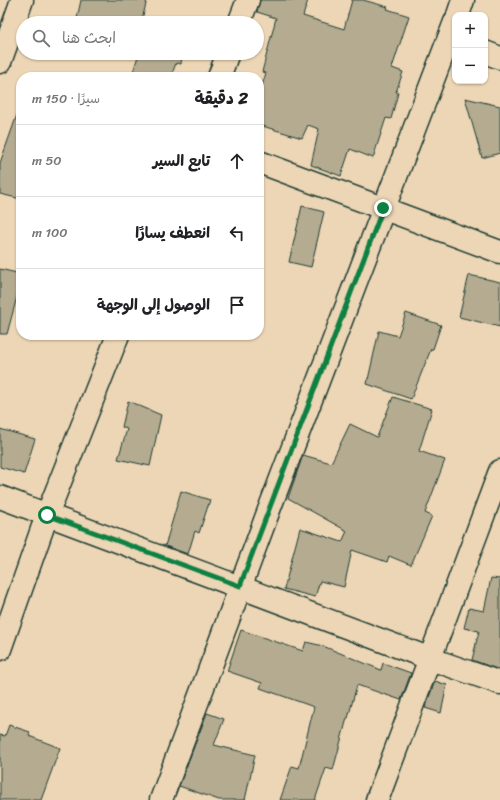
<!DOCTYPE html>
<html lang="ar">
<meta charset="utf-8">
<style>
body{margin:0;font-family:Sriracha,"Playpen Sans Arabic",sans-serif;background:#f2f2f2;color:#202124;direction:rtl}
.controls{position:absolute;right:12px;top:12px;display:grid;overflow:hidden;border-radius:8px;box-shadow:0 1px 3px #0004}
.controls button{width:36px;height:36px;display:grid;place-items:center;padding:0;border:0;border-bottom:1px solid #e0e0e0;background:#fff;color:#202124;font:20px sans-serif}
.stop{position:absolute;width:12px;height:12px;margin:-9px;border:3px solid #0b8043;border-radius:50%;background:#fff}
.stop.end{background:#0b8043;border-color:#fff;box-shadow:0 1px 4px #0008}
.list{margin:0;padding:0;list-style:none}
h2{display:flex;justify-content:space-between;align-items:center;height:52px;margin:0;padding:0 16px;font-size:17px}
h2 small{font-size:13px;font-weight:400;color:#757577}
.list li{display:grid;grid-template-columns:26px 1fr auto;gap:12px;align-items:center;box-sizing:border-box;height:72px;padding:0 16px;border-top:1px solid #e0e0e0}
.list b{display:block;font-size:15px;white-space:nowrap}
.list em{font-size:13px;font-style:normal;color:#757577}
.icon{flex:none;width:22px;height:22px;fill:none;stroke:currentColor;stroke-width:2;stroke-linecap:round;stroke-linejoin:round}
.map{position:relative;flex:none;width:500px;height:800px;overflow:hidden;direction:ltr}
.search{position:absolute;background:#fff;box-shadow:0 1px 3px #0004;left:16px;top:16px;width:248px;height:44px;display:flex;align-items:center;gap:10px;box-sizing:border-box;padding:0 14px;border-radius:22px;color:#757577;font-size:15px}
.panel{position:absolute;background:#fff;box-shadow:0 1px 3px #0004;left:16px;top:72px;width:248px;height:268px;border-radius:16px;direction:rtl}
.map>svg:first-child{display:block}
</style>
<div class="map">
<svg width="500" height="800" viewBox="0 0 500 800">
<rect width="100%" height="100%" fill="#edd6b5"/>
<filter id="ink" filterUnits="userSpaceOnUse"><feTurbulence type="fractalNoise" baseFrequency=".025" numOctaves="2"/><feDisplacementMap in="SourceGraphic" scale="8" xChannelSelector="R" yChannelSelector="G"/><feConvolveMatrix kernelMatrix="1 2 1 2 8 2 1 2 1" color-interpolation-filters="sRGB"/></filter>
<g filter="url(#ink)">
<!-- building -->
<path fill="#b4ab91" stroke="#1f3d34" d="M 81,0 L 147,0 L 141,23 L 76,23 Z
M 260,0 L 308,0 L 303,16 L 344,29 L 352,0 L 363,0 L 388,7 L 387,9 L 409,16 L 392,68 L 403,72 L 396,92 L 398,93 L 391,119 L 386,118 L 373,158 L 350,149 L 341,176 L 311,165 L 319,129 L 308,125 L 302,138 L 259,125 L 259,95 L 266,73 L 262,72 L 276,18 L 257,12 Z
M 139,53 L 182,53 L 181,64 L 176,63 L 171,77 L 149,77 L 133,72 Z
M 465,98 L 500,106 L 500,153 L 482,158 Z
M 18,112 L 21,113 L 21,199 L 0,194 L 0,163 Z
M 302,206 L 324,212 L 311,267 L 289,262 Z
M 0,269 L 21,274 L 21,282 L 7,334 L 0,334 Z
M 469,275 L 500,282 L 500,327 L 459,317 Z
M 406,313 L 441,325 L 433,349 L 431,349 L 411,399 L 367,384 L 379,331 L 398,336 Z
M 393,397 L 432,409 L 419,451 L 445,460 L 425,513 L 432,516 L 411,565 L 389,556 L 387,562 L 352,550 L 344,587 L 320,581 L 315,597 L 284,589 L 300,528 L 342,542 L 347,531 L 288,498 L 303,455 L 331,463 L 350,424 L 377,437 Z
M 128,401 L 161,415 L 150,466 L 118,459 L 127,429 L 122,427 Z
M 0,429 L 35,439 L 24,474 L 0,467 Z
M 181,491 L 210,500 L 199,533 L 195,531 L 188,554 L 165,546 Z
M 491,578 L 500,579 L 500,670 L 472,660 L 479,631 L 464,628 L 469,608 L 484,611 Z
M 241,630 L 303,651 L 306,642 L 323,646 L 381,670 L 383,663 L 411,673 L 401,700 L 357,685 L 348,718 L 347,718 L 333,770 L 326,768 L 315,800 L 280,800 L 292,766 L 299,768 L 314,707 L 260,688 L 262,683 L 227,671 Z
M 435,681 L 447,685 L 441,713 L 425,708 Z
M 207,713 L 224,719 L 214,745 L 255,755 L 245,800 L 219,800 L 179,786 Z
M 9,725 L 30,732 L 29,736 L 60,748 L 41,800 L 0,800 L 0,735 L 5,736 Z"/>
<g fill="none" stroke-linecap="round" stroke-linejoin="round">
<defs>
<path id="minor" d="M 458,15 L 463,0
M 239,23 L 248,0
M 485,52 L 500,58
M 0,62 L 22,0
M 219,77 L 228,53
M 259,162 L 500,252
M 0,497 L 431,659 L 500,683
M 0,649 L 47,515 L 118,335
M 161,800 C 257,540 355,280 455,22
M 377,800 L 500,471"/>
</defs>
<!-- minor casing -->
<use href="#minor" stroke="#1f3d34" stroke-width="25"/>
<!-- minor -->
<use href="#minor" stroke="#edd6b5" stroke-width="22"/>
</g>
</g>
<g fill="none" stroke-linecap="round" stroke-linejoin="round" filter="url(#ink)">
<!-- route -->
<path stroke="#0b8043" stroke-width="5" d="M 47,515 L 240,586 L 383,208"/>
</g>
</svg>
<div class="controls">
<button>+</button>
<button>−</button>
</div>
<div class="stop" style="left:47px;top:515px"></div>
<div class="stop end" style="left:383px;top:208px"></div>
<div class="search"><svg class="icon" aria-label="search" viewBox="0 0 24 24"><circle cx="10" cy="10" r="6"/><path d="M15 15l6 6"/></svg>ابحث هنا</div>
<section class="panel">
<h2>2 دقيقة<small>سيرًا · 150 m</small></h2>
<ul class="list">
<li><svg class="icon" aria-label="ahead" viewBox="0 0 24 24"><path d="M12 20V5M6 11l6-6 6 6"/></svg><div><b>تابع السير</b></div><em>50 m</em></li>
<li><svg class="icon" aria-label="left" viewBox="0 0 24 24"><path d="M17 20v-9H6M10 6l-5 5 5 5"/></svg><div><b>انعطف يسارًا</b></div><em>100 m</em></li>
<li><svg class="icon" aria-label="arrive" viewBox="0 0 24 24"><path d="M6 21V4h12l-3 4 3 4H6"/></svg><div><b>الوصول إلى الوجهة</b></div></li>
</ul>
</section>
</div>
